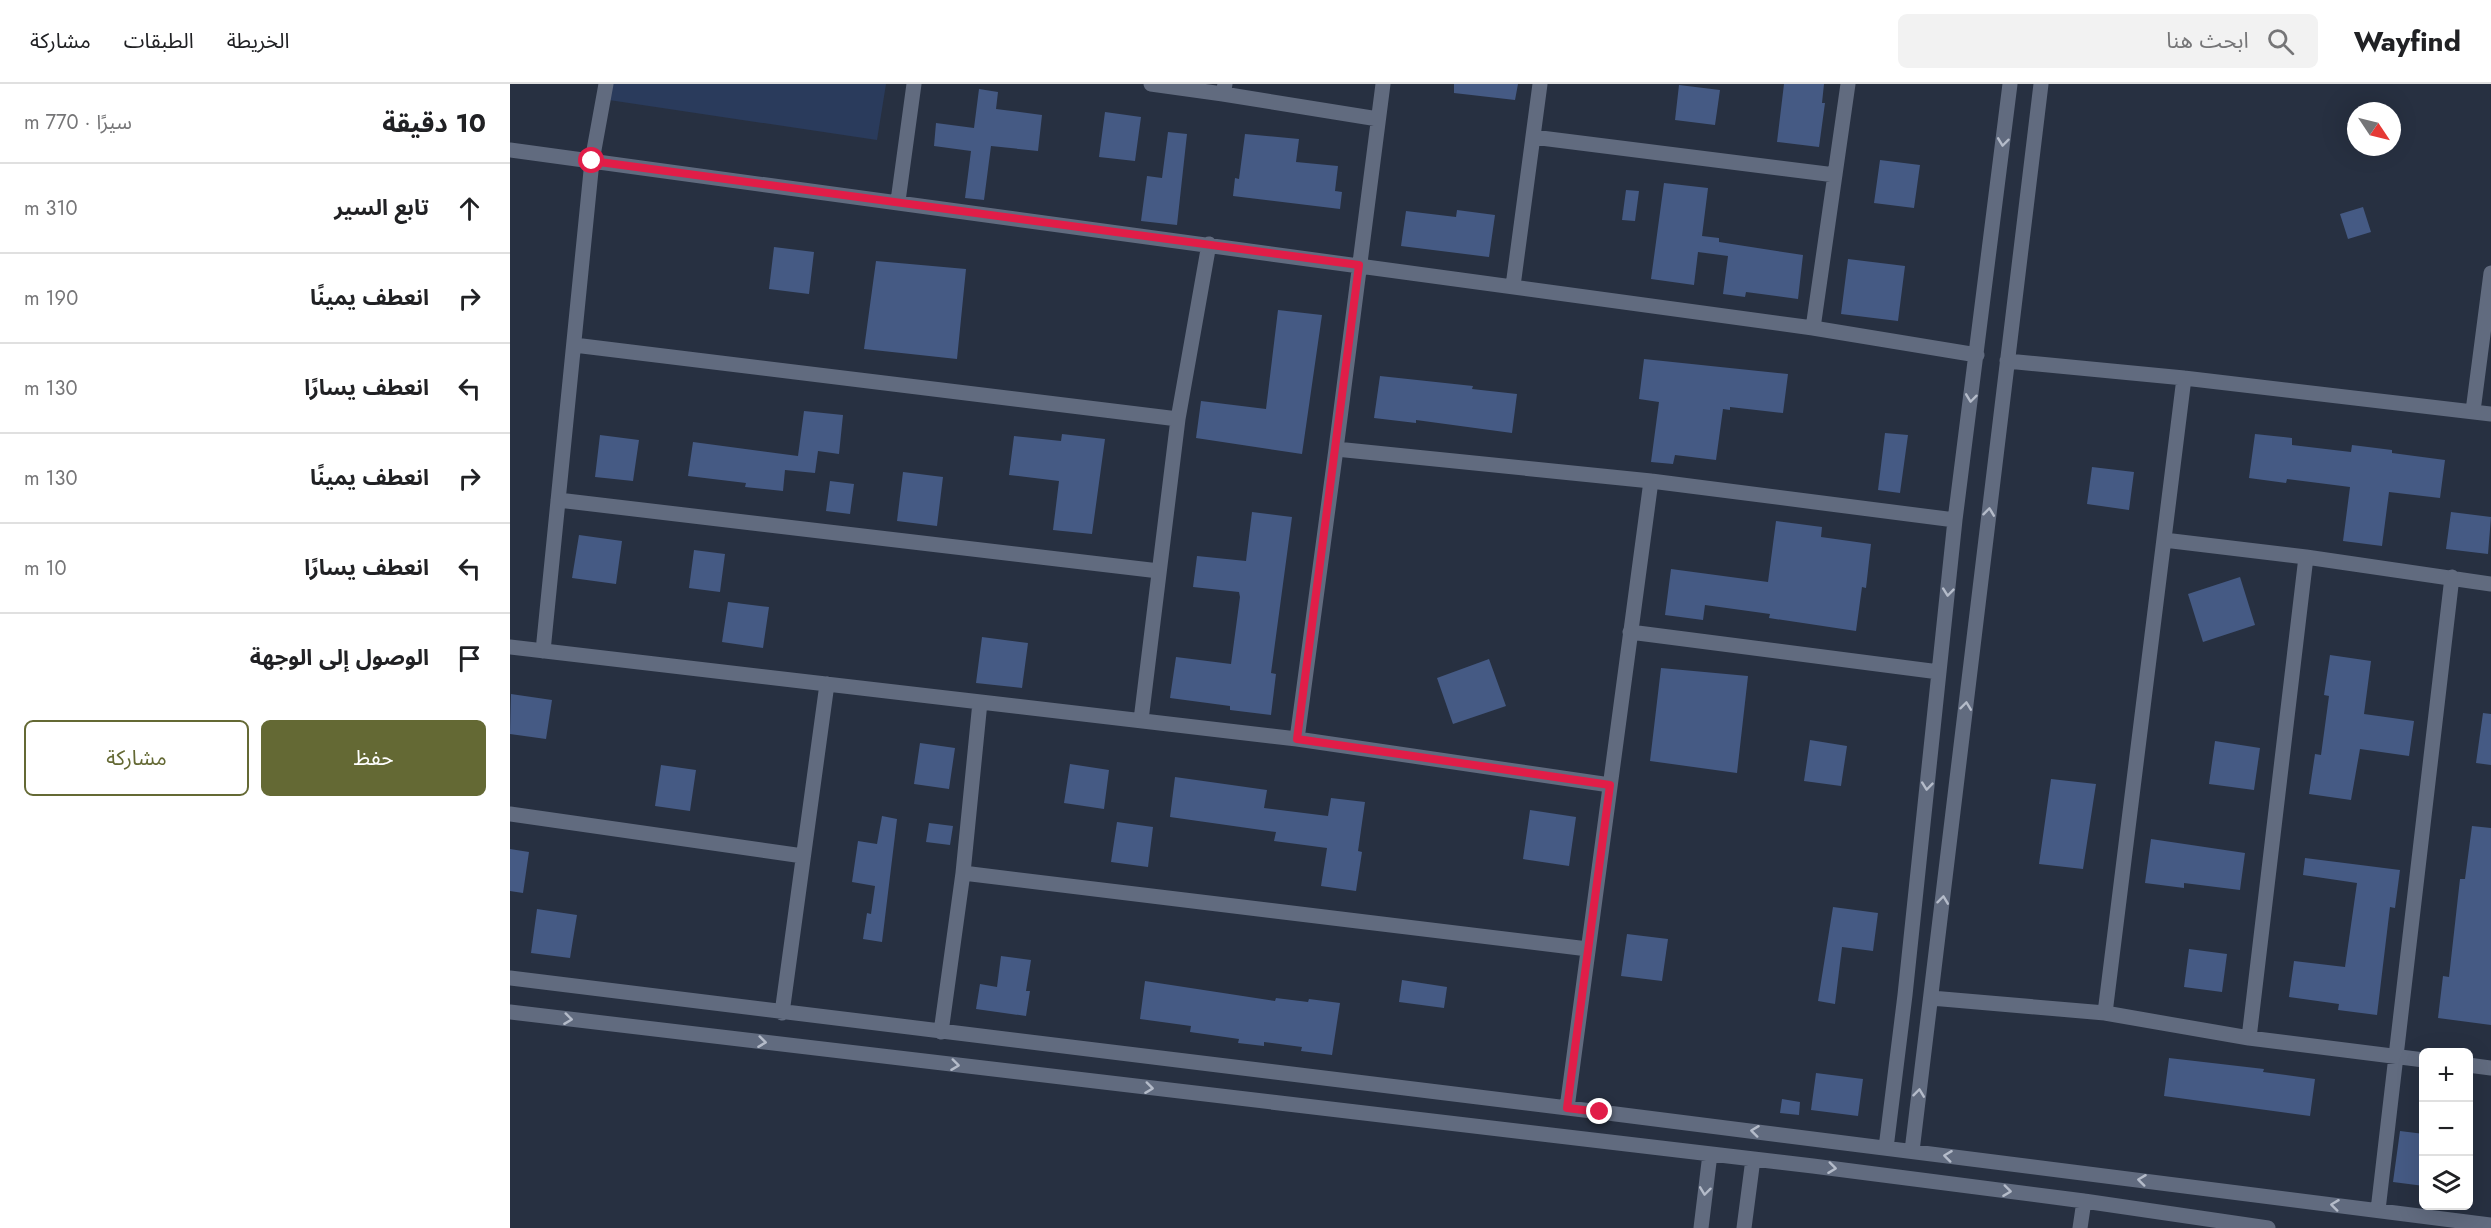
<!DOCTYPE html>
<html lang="ar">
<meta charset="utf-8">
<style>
body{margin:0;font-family:Jost,"Noto Sans Arabic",sans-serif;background:#f2f2f2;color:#202124;direction:rtl}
.controls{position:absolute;right:18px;bottom:18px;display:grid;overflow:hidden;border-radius:9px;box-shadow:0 6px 24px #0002}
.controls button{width:54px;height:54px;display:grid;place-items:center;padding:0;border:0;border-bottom:2px solid #e0e0e0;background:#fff;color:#202124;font:30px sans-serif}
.compass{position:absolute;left:1837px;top:18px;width:54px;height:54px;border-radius:50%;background:#fff;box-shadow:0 6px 24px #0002;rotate:125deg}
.stop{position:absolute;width:18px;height:18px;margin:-14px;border:4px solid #e11d48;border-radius:50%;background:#fff}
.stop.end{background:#e11d48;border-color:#fff;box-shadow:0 2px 6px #0008}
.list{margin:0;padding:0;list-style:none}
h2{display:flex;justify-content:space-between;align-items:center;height:78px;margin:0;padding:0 24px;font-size:26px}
h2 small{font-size:20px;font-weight:400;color:#757577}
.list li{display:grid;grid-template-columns:39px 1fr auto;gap:18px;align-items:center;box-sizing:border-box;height:90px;padding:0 24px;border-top:2px solid #e0e0e0}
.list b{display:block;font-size:22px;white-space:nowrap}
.list em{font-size:20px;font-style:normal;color:#757577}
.actions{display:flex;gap:12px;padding:18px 24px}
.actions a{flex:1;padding:14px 0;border:2px solid #646934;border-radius:9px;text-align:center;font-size:21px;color:#646934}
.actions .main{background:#646934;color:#fff}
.icon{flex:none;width:33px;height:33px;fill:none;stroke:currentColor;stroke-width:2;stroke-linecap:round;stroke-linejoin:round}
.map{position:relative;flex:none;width:1981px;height:1144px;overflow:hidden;direction:ltr}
header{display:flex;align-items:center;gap:36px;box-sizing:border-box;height:84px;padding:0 30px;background:#fff;border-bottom:2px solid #e0e0e0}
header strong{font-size:28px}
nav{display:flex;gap:33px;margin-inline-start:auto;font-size:21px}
.search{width:420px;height:54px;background:#f2f2f2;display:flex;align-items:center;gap:15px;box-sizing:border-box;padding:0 21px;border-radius:9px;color:#757577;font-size:22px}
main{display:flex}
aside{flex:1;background:#fff}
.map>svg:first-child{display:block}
</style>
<header>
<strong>Wayfind</strong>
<div class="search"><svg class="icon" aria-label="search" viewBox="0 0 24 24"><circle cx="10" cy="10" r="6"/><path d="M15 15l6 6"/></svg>ابحث هنا</div>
<nav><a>الخريطة</a><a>الطبقات</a><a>مشاركة</a></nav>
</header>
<main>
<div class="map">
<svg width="1981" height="1144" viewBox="0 0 1981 1144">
<rect width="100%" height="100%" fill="#273041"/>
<!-- green -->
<path fill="#2a3b5c" d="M 102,0 L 376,0 L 367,56 L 99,16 Z"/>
<!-- building -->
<path fill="#455a84" d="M 944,0 L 1008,0 L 1005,16 L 944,9 Z
M 1274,0 L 1314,0 L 1312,19 L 1315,19 L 1309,63 L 1267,58 Z
M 1169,1 L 1210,6 L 1205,41 L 1165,36 Z
M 469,5 L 488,8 L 486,25 L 532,31 L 528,67 L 481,62 L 474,116 L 455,114 L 461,67 L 424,62 L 426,39 L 464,44 Z
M 595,28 L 631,33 L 625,77 L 589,73 Z
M 658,48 L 677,50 L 667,141 L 631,137 L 637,92 L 652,94 Z
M 735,50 L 789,55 L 786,78 L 828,82 L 825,107 L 832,108 L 830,125 L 723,112 L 725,94 L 729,95 Z
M 1370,76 L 1410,81 L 1404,124 L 1364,119 Z
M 1154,99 L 1198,104 L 1192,152 L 1209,154 L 1209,158 L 1293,171 L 1288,215 L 1236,208 L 1235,213 L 1213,210 L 1218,172 L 1188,168 L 1184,201 L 1141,195 Z
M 1116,106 L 1129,107 L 1125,137 L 1112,136 Z
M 1853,123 L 1861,148 L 1838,155 L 1830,130 Z
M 947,126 L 985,131 L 979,173 L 891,162 L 896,127 L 946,133 Z
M 264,163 L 304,168 L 299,210 L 259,205 Z
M 1338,175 L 1395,182 L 1388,237 L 1331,230 Z
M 366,177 L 456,185 L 447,275 L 354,265 Z
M 768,226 L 812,231 L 792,370 L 686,354 L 691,317 L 756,325 Z
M 1134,275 L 1278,290 L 1273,329 L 1220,323 L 1220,326 L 1213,325 L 1206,376 L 1165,371 L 1163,380 L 1141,378 L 1149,318 L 1129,315 Z
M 870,292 L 963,302 L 962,305 L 1007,310 L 1002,349 L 906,336 L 906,339 L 864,334 Z
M 294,327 L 333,331 L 329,370 L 308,367 L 305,389 L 275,386 L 273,407 L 235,403 L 236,399 L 178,392 L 183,358 L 288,372 Z
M 1375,349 L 1398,351 L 1390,409 L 1368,406 Z
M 552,350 L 595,355 L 582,450 L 543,446 L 549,397 L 499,391 L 504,352 L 551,357 Z
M 1745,350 L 1782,354 L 1782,361 L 1841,368 L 1842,361 L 1882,366 L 1882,369 L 1935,376 L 1930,414 L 1879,408 L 1872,462 L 1833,457 L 1840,403 L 1777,395 L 1776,399 L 1739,394 Z
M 90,351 L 129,356 L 123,397 L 85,393 Z
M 1582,383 L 1624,388 L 1619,426 L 1577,420 Z
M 393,388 L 433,393 L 427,442 L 387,437 Z
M 320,397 L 344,400 L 340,430 L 316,427 Z
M 742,428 L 782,433 L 761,589 L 766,590 L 761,631 L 720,626 L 720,622 L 660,614 L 666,573 L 721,580 L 730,513 L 729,508 L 683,503 L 687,472 L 736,477 Z
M 1941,428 L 1981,433 L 1978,470 L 1936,465 Z
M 1266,437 L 1312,443 L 1311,453 L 1361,460 L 1356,504 L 1352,503 L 1346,547 L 1259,534 L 1260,530 L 1195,521 L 1193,536 L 1155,531 L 1161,485 L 1258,498 Z
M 69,451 L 112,457 L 106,500 L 62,494 Z
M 184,466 L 215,470 L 210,508 L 179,504 Z
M 1730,493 L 1745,541 L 1693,558 L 1678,510 Z
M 218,518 L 259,523 L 253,564 L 212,558 Z
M 472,553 L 518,559 L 512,604 L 466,599 Z
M 1820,571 L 1861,577 L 1854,630 L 1904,637 L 1899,672 L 1850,665 L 1841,716 L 1799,710 L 1805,670 L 1811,671 L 1819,612 L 1814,611 Z
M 979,575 L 996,622 L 943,640 L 927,594 Z
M 1151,584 L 1238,592 L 1227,689 L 1140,677 Z
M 1,610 L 42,616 L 36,655 L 0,650 Z
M 1973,629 L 1981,630 L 1981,681 L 1966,679 Z
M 1300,656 L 1337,662 L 1331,702 L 1294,697 Z
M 1705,657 L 1750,664 L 1744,706 L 1699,700 Z
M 410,659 L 445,664 L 439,705 L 404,700 Z
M 560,680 L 599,686 L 594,725 L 554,719 Z
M 151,681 L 186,686 L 180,727 L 145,722 Z
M 665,693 L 757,706 L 754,724 L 818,732 L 821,714 L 855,718 L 848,767 L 852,768 L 846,807 L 811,802 L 817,764 L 764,757 L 766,748 L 660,733 Z
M 1541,695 L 1586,700 L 1573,785 L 1529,780 Z
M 1020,726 L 1066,733 L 1059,782 L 1013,775 Z
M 372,732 L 387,735 L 372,858 L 353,855 L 357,829 L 361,830 L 365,802 L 342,798 L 348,757 L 367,760 Z
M 607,738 L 643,743 L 638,783 L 601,778 Z
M 419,739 L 443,742 L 440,761 L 416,758 Z
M 1962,742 L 1981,744 L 1981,941 L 1928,934 L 1933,892 L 1939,893 L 1950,795 L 1955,795 Z
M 1641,755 L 1735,769 L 1730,806 L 1674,799 L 1674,804 L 1635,799 Z
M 0,765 L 19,768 L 13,809 L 0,807 Z
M 1795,774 L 1890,786 L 1885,824 L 1880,823 L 1867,931 L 1828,926 L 1829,920 L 1779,913 L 1784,877 L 1835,883 L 1847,799 L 1793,791 Z
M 1323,823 L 1368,829 L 1363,867 L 1332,863 L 1325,920 L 1308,917 Z
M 27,825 L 67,831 L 60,874 L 21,869 Z
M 1117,850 L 1158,855 L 1152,897 L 1111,892 Z
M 1679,865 L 1717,870 L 1712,908 L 1674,903 Z
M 491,872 L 521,876 L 516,907 L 520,907 L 516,932 L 466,925 L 470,900 L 487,903 Z
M 892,896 L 937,903 L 934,924 L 889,918 Z
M 635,897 L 765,917 L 766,914 L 798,918 L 799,915 L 830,919 L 822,971 L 791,967 L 792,963 L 754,958 L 754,962 L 728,959 L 729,955 L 680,948 L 681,942 L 630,935 Z
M 1659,974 L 1754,985 L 1753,988 L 1805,995 L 1800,1032 L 1654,1012 Z
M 1306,989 L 1353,995 L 1348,1032 L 1301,1026 Z
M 1272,1015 L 1290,1018 L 1289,1031 L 1270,1029 Z
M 1890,1047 L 1914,1050 L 1914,1102 L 1883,1098 Z"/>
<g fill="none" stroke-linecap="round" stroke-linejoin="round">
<!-- minor -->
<path stroke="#616b7f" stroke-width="15" d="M 641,0 L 713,10 L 715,0
M 713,10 L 868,35
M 1023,53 L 1325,91
M 0,66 L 1303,244 L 1467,271
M 388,117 L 404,0
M 1003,202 L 1030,0
M 1303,244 L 1338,0
M 64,261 L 668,335 L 699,160
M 1497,277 L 1674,294 L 1981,330
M 1963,327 L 1981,189
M 826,365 L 873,0
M 48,416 L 649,487
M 1654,456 L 1796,473 L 1981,500
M 1120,548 L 1429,588
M 0,563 L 787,655 L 826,365 L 1141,397 L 1445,436
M 33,567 L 82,77 L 96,0
M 631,636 L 668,335
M 787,655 L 1100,701
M 0,730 L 293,772
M 453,789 L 470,618
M 0,894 L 1090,1028 L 1981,1141
M 1421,914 L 1595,929 L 1739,954 L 1914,976
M 0,928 L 1303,1082 L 1574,1117 L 1758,1144
M 272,929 L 317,600
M 1595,929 L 1674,294
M 431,948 L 453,789 L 1078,865
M 1739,954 L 1796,473
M 1958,981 L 1981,984
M 1057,1024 L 1141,397
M 1376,1064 L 1395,911 L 1445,436 L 1500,0
M 1402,1067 L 1531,0
M 1868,1126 L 1942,493
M 1191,1144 L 1200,1070
M 1234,1144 L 1243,1075
M 1570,1144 L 1574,1117"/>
</g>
<!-- one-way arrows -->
<defs><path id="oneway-chevron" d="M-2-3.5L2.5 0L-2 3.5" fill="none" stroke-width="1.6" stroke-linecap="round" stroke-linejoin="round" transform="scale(1.5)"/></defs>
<g stroke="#b4bbc9">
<use href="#oneway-chevron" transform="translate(1493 58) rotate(97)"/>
<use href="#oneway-chevron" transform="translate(1461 314) rotate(97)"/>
<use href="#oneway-chevron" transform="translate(1479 428) rotate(-83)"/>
<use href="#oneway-chevron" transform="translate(1438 508) rotate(96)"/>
<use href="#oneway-chevron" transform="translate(1456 622) rotate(-83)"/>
<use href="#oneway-chevron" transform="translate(1417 702) rotate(96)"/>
<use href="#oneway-chevron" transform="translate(1433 816) rotate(-83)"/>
<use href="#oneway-chevron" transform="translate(58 935) rotate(7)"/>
<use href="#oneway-chevron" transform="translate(252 958) rotate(7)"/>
<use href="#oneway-chevron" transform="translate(445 981) rotate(7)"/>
<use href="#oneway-chevron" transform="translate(639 1004) rotate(7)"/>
<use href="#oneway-chevron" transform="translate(1409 1009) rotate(-83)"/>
<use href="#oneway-chevron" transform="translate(1245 1047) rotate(-173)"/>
<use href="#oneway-chevron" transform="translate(1438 1072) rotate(-173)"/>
<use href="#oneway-chevron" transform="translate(1322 1084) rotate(7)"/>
<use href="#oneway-chevron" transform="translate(1632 1096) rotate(-173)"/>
<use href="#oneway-chevron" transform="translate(1195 1107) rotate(97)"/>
<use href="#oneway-chevron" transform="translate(1497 1107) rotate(7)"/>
<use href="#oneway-chevron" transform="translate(1825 1121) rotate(-173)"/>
</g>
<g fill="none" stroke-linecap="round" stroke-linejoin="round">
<!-- route -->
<path stroke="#e11d48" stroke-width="8" d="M 82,77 L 849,181 L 787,655 L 1100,701 L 1057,1024 L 1090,1028"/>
</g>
</svg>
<div class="controls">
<button>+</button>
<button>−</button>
<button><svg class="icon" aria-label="layers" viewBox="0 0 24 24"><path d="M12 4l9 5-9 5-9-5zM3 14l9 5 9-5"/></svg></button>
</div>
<svg class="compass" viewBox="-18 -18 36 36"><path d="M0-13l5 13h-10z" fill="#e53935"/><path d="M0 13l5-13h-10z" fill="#757577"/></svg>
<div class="stop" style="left:82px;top:77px"></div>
<div class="stop end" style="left:1090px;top:1028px"></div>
</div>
<aside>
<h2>10 دقيقة<small>سيرًا · 770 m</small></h2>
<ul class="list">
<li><svg class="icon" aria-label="ahead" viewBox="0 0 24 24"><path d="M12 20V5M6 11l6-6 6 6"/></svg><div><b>تابع السير</b></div><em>310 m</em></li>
<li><svg class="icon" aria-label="right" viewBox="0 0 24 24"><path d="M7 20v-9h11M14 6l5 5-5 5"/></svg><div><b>انعطف يمينًا</b></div><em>190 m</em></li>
<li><svg class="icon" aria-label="left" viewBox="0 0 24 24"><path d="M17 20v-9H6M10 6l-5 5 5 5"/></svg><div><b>انعطف يسارًا</b></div><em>130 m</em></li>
<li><svg class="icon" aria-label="right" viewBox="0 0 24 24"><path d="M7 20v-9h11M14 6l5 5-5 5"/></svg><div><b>انعطف يمينًا</b></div><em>130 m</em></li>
<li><svg class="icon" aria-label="left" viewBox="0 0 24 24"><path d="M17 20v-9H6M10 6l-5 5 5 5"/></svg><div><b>انعطف يسارًا</b></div><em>10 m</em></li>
<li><svg class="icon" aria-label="arrive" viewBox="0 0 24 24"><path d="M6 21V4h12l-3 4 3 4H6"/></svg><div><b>الوصول إلى الوجهة</b></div></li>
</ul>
<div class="actions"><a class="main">حفظ</a><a>مشاركة</a></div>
</aside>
</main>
